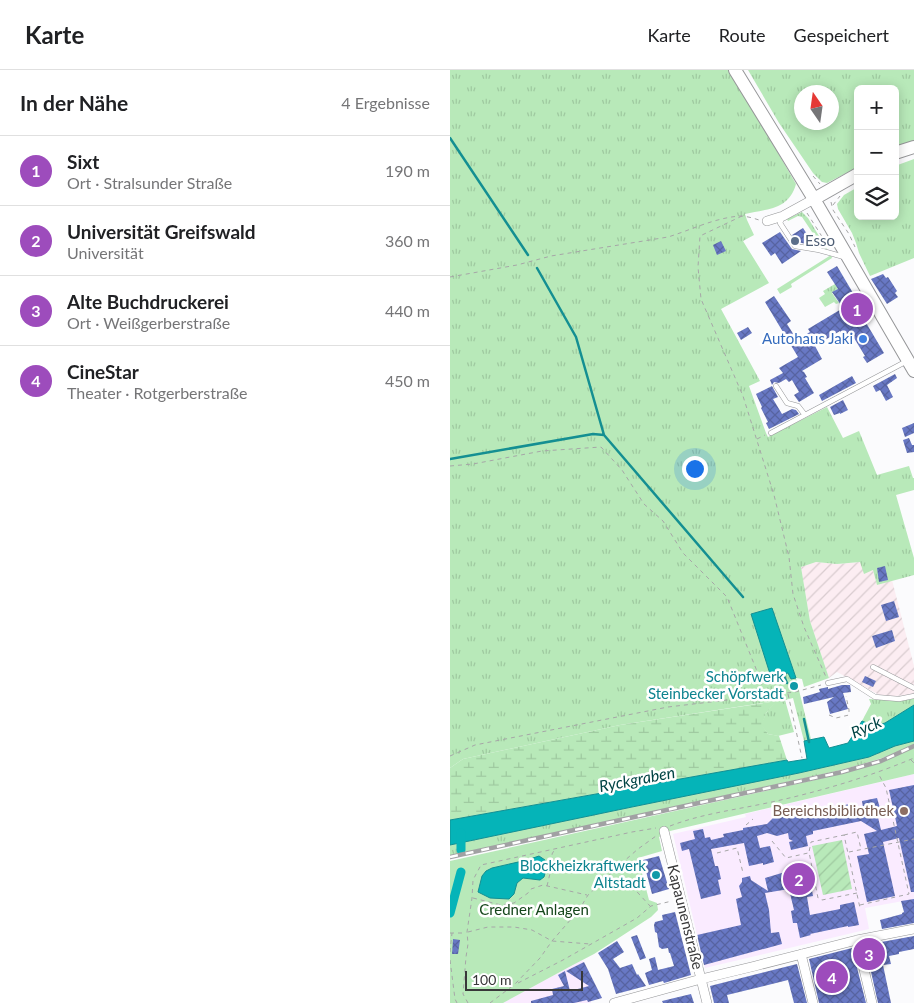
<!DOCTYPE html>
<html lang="de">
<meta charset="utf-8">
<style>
body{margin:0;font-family:Lato,sans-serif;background:#f2f2f2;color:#202124}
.controls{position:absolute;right:15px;top:15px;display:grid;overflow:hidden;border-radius:8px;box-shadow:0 2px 12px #0003}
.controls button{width:45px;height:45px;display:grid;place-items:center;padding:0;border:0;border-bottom:1px solid #e0e0e0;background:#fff;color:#202124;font:25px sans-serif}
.compass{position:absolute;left:344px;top:15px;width:45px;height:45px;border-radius:50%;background:#fff;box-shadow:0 2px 12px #0003;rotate:347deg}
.scale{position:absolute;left:15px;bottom:12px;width:118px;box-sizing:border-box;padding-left:5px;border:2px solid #383839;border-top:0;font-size:14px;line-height:18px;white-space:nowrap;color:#383839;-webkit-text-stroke:4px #fff;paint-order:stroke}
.you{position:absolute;left:244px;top:398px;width:18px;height:18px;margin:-12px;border:4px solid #fff;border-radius:50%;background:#1a73e8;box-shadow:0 0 0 8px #1a73e833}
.badge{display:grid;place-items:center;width:32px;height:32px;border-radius:50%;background:#9d4cbc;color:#fff;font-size:16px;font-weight:700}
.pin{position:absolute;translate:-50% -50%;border:2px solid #fff;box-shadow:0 1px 5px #0006}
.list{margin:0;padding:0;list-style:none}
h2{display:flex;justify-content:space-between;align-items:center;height:65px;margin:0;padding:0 20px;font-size:21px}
h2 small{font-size:16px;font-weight:400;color:#757577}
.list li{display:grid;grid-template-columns:32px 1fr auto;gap:15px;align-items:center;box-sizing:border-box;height:70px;padding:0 20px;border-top:1px solid #e0e0e0}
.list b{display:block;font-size:19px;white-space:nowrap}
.list p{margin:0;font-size:16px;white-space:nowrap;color:#757577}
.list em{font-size:16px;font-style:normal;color:#757577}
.icon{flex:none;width:28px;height:28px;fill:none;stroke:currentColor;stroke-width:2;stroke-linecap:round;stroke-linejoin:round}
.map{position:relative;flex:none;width:464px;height:933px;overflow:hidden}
header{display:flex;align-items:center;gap:30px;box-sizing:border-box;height:70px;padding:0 25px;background:#fff;border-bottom:1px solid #e0e0e0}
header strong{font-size:24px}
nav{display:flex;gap:28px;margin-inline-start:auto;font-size:18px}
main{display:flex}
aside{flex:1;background:#fff}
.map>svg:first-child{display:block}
</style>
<header>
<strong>Karte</strong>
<nav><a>Karte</a><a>Route</a><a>Gespeichert</a></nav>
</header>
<main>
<aside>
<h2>In der Nähe<small>4 Ergebnisse</small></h2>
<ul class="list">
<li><span class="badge">1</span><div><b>Sixt</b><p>Ort · Stralsunder Straße</p></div><em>190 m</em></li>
<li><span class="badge">2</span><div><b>Universität Greifswald</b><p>Universität</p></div><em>360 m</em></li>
<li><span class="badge">3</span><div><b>Alte Buchdruckerei</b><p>Ort · Weißgerberstraße</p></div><em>440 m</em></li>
<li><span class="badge">4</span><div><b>CineStar</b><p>Theater · Rotgerberstraße</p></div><em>450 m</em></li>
</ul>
</aside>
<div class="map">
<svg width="464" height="933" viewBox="0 0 464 933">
<defs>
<pattern id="industrial-furrows" width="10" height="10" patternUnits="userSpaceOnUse" patternTransform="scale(1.25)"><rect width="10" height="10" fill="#fcedf2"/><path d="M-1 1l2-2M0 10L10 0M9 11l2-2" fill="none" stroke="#d9ccd0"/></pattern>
<pattern id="grass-tufts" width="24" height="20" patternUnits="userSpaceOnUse" patternTransform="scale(1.25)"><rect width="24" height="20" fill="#b8e9b9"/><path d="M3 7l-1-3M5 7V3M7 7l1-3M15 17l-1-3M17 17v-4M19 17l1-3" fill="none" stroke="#9fc9a0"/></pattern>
<pattern id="wetland-marsh" width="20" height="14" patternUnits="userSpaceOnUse" patternTransform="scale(1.25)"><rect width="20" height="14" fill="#b8e9b9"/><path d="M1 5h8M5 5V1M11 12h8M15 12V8" fill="none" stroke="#9fc9a0"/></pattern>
<pattern id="garden-furrows" width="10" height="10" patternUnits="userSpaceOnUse" patternTransform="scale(1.25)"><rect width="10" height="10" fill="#b8e9b9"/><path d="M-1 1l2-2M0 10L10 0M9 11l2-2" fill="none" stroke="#9fc9a0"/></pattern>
<pattern id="building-cross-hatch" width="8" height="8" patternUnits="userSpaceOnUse" patternTransform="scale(1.25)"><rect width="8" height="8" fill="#6878c4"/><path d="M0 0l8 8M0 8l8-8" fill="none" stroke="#5763a0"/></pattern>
</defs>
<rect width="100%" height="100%" fill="#fbfbfd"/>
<!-- industrial -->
<path fill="url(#industrial-furrows)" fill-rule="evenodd" d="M 366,492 L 387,494 L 411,492 L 423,500 L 427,515 L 442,510 L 464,596 L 464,624 L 458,625 L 433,627 L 387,602 L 379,608 L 360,551 L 351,497 ZM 444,531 L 448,547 L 436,550 L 431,536 ZM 442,560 L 445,571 L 426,578 L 422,566 Z"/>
<!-- education -->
<path fill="#faebff" d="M 464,704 L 464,829 L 415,838 L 419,859 L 255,898 L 223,764 L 296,747 L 295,744 Z
M 132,890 L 152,928 L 141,931 L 141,933 L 53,933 Z"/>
<!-- grass -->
<path fill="url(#grass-tufts)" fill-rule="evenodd" d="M 0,0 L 280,0 L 346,114 C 339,140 317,139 295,144 L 297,150 L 304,165 L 293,171 L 319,213 L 271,239 L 310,311 L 299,316 L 316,363 L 318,367 L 377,337 L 393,368 L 409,361 L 427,405 L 459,396 L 463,408 L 464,408 L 464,420 L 446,425 L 464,488 L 464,505 L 427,515 L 423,500 L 414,504 L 410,492 L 387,494 L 366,492 L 351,497 L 360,551 L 379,608 L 354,617 L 352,609 L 346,608 L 361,669 L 354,671 L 343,628 L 335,630 L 344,662 L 328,666 L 318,664 L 311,655 L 316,643 L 326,631 L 170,655 L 13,689 L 0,698 ZM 322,538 L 339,603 L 322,607 L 301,544 Z
M 298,0 L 464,0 L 464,71 L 445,77 L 445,19 L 408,19 L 408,97 L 377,113 L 372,112 L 363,103 L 329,53 ZM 352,22 L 382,22 L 382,52 L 352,52 Z
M 464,89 L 464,188 L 420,206 L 409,183 L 406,173 L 402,163 L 388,139 L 387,134 L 394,125 L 408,117 L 408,146 L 445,146 L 445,96 Z
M 352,142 L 358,148 L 377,179 L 372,177 L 352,147 L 348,146 L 338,151 L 337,149 Z
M 381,185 L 382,188 L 341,214 L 342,217 L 330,224 L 327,219 Z
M 385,214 L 388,219 L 382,223 L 389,233 L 386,234 L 384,232 L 375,237 L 369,228 L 375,224 L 373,221 Z
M 464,627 L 464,635 L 435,653 L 424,656 L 412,651 L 421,634 L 419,629 L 448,631 Z
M 464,671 L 464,674 C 441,687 416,693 391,700 L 0,786 L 0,775 L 182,737 L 349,703 L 419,687 L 445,676 Z"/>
<!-- wetland -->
<path fill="url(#wetland-marsh)" d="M 327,631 L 316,643 L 312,655 L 318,664 L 329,666 L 337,690 L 0,750 L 0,698 L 13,689 L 170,655 Z"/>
<!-- park -->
<path fill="#b8e9b9" d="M 464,678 L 464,704 L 220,761 L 209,767 L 212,781 L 188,788 L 199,830 L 207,833 L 208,840 L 201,847 L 144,884 L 121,896 L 53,933 L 0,933 L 0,791 L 369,709 L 431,692 Z"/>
<!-- garden -->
<path fill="url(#garden-furrows)" d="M 392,770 L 402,819 L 373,825 L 362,776 Z"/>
<!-- water -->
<path fill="#05b4b8" stroke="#148f92" d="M 322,538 L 346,608 L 341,609 L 338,603 L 321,607 L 301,544 Z
M 464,635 L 464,671 L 445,676 L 419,687 L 349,703 L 182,737 L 0,775 L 0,750 L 337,690 L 338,692 L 357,689 L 354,671 L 374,667 L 379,678 L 398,673 L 412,651 L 424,656 L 435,653 Z
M 89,786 L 95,790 L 97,796 L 94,807 L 90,810 L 73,808 L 67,813 L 64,824 L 59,829 L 40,828 L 28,822 L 32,806 L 36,801 L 42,798 L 77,790 Z"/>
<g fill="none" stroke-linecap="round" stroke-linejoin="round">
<!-- stream -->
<path stroke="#148f92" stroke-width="2.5" d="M 0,68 L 78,185
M 87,198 L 126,267 L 154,365
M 0,389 L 143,364 L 154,365 L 293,527
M 333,604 L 337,613
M 354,649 L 359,672"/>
<!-- canal -->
<path stroke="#05b4b8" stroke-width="9" d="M 11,763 L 11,780
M 0,843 L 11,802"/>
</g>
<!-- building -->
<path fill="url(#building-cross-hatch)" d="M 353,158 L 363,173 L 361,175 L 347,172 L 342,165 Z
M 330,162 L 342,179 L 351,181 L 332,194 L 325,183 L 321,186 L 312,173 Z
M 271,171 L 276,181 L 267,185 L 263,175 Z
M 387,196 L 406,228 L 415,245 L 412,246 L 434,283 L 417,293 L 413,287 L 415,286 L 404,268 L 396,272 L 390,261 L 365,276 L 372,289 L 352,301 L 354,302 L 357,307 L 355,308 L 364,323 L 349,332 L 344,325 L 349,322 L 342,310 L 339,312 L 336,309 L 329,313 L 324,312 L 322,315 L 320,310 L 333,303 L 329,298 L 348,287 L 315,232 L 324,226 L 341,251 L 337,254 L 347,270 L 360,262 L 358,259 L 393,238 L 382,222 L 388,219 L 377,202 Z
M 433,204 L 436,208 L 438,207 L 447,221 L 445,223 L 448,227 L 437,234 L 421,209 Z
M 298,257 L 302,263 L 291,270 L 287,263 Z
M 445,304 L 447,308 L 437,315 L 443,327 L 436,331 L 430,320 L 426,322 L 423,316 Z
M 402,306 L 406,313 L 372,331 L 369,325 Z
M 322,316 L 328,327 L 323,329 L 332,344 L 342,339 L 346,340 L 349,344 L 319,359 L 316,353 L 318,352 L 311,338 L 312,337 L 306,324 Z
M 393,330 L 398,340 L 390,344 L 390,343 L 384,345 L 380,337 Z
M 464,353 L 464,363 L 455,367 L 452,358 Z
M 459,368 L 462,375 L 464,375 L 464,382 L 457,383 L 453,370 Z
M 435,496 L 438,510 L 429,512 L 427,498 Z
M 444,531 L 449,547 L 436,551 L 431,535 Z
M 442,560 L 445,571 L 426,578 L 422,566 Z
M 415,606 L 426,611 L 423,617 L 412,612 Z
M 392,615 L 400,615 L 401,622 L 393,623 L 398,639 L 380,644 L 377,632 L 384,627 L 354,634 L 353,627 L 370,622 L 369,619 L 378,617 L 378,619 Z
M 464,715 L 464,822 L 461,822 L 449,768 L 433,772 L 445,826 L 417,832 L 407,786 L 419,784 L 414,764 L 427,761 L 411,751 L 363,761 L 363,764 L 356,766 L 358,776 L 341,780 L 339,772 L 343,771 L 339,769 L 338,763 L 327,766 L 317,763 L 307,766 L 310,778 L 320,776 L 324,792 L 313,795 L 313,793 L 299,796 L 294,773 L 261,779 L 265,796 L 268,796 L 269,800 L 271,809 L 268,810 L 271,824 L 251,829 L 239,779 L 232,781 L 230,773 L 245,769 L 243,761 L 253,759 L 255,768 L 260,767 L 261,770 L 274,767 L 273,764 L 293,760 L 293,758 L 317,754 L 323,748 L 350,742 L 351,744 L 372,740 L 373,746 L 385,744 L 383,737 L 400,734 L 401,740 L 413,738 L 412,731 L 427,728 L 430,738 L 426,739 L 431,760 L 447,756 L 439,720 Z
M 209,786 L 219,819 L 202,824 L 193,790 Z
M 357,794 L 363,826 L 357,827 L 360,845 L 390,839 L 390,835 L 404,832 L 409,855 L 398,857 L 398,856 L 360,864 L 361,865 L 350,868 L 347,853 L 343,853 L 341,841 L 344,840 L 339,819 L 315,823 L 319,840 L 321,863 L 329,862 L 332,874 L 254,895 L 247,865 L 291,855 L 286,829 L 292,827 L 289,816 L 292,812 L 292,808 L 300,806 L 301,810 L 318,821 L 315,808 L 335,802 L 334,799 Z
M 464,829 L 464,853 L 432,859 L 430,850 L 452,844 L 452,843 L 454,842 L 451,831 Z
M 225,842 L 241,905 L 214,913 L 213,911 L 199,915 L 195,903 L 202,900 L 199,889 L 205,887 L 208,900 L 224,896 L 220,883 L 219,883 L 218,878 L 212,879 L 209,877 L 207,863 L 205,862 L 204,855 L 205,852 L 213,850 L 212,845 Z
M 187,865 L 196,888 L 190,890 L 181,867 Z
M 464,866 L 464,879 L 449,882 L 449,884 L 439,886 L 441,894 L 433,895 L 441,933 L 428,933 L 415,875 Z
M 3,869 L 10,870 L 8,884 L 2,884 Z
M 167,871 L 174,882 L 163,889 L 170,898 L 182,894 L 187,905 L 188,904 L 196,916 L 166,924 L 158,899 L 148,883 Z
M 402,878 L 416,933 L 369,933 L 359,889 Z
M 134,892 L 152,928 L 138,932 L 137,930 L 124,933 L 81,933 L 81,931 L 103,925 L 102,919 L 114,916 L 108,905 L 115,901 L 120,921 L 139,916 L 116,901 Z
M 347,894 L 357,933 L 344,933 L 338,910 L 277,925 L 279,933 L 264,933 L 260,916 Z
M 241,924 L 244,933 L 213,933 L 212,931 Z"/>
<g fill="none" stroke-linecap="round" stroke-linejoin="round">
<defs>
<path id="lane" d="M 333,146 L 330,153 L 345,176 L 369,180 L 394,187
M 326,316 L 337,333 L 348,336 L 355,345
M 321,363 L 457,291
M 423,597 L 464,618
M 378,613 L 397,609 L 425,627 L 449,629 L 464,626"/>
<path id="street" d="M 317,151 L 333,146 L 364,129
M 214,761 L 257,933
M 407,870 L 422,933
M 351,884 L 363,933
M 164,933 L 251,909 L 305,896 L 407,870 L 464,859"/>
<path id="secondary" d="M 285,0 L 364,129 L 464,301
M 445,83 L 464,77
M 364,129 L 408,104"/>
</defs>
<!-- lane casing -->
<use href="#lane" stroke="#959698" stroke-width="5.5"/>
<!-- street casing -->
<use href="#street" stroke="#959698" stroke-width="10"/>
<!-- secondary casing -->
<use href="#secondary" stroke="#959698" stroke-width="14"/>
<!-- path -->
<path stroke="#a6a6a7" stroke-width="1" stroke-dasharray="4 4" stroke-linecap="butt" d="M 363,106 L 370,114
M 381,132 L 383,140 L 399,164 L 405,177
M 383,135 L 390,126
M 357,143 L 378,176
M 292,146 L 250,166 L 248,197 L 251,229 L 293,326 L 324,425 L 339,487 L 343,524 L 354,557 L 376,607
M 0,207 L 67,195 L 101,186 L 218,167 C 241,160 264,148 290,146 C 296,146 303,148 309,150
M 307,369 L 315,365
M 0,396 L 23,394 L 92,381 L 151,377 L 172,400 L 194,434 L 213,451 L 233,483 L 277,527 L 311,611 L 314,625
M 338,624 L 352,688
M 379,645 L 386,648 L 399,645 L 399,640 L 396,626
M 0,686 L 25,675 L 218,637 L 345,622 L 371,615
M 461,690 L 464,693
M 296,755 L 303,749
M 220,756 C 251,744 284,740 317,733 C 365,723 419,707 464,688
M 394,765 L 407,762 L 411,779
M 322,771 L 336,788 L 358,783
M 399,782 L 464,769
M 267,783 L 287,778 L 293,803
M 164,800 L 178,812 L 200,836
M 97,816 L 103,791 L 102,784 L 105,779
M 407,823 L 372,830 L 368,828 L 359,782 L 361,772 L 394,765 L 410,838
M 23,828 L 51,835 L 64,833 L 78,823 L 81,819 L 93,815 L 137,825
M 410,835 L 459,824 L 436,718 L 428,703
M 18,862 L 38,857 L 64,857 L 82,860 L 102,871 L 140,874
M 0,863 L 12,863
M 0,882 L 2,863
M 0,890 L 5,929 L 7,933
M 68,913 L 113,890 L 187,848 L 201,836 L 222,831
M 18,933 L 13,924 L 16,887 L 18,874 L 17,862 L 22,828 L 23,810 L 31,795 L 182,762 L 206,758
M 40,933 L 65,914 L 90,888 L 102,871 L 129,840 L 138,825 L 173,792 L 188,779 L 206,766"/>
<!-- lane -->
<use href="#lane" stroke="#fff" stroke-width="4.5"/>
<!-- street -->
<use href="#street" stroke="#fff" stroke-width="9"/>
<!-- secondary -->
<use href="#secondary" stroke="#fff" stroke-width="12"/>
<defs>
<path id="rail" d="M 0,787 L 392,702 L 431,691 L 464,676"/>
</defs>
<!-- rail casing -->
<use href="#rail" stroke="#a1a1a3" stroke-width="4.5"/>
<!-- rail -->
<use href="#rail" stroke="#fff" stroke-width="2.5" stroke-dasharray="8" stroke-linecap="butt"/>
</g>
<!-- markers -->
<circle fill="#5c6f8a" stroke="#fff" stroke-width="2" cx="345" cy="171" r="5"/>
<circle fill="#3f7fe0" stroke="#fff" stroke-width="2" cx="413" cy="269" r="5"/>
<g fill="#0f9aa8" stroke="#fff" stroke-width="2">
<circle cx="344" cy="616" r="5"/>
<circle cx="206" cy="805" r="5"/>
</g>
<circle fill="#8d6e63" stroke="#fff" stroke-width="2" cx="454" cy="741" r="5"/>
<g text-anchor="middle" stroke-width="5" stroke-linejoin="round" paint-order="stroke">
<!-- service labels -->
<g font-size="15" fill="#4e5e75" stroke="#fff" text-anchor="start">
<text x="355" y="176">Esso</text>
</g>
<!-- shop labels -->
<g font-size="15" fill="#366cbe" stroke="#fff" text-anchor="end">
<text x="403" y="274">Autohaus Jaki</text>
</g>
<!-- culture labels -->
<g font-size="15" fill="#0d838f" stroke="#fff" text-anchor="end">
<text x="334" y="612">Schöpfwerk<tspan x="334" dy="17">Steinbecker Vorstadt</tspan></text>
<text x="196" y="801">Blockheizkraftwerk<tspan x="196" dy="17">Altstadt</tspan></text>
</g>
<!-- education labels -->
<g font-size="15" fill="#785e54" stroke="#fff" text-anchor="end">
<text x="444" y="746">Bereichsbibliothek</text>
</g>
<!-- park labels -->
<g font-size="15" fill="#15461b" stroke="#fff">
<text x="84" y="845">Credner Anlagen</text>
</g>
<!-- street labels -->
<g font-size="15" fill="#383839" stroke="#fff">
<text transform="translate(235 847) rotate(76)" y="5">Kapaunenstraße</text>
</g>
<!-- water labels -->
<g font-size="16" font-style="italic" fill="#004344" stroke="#fff">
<text transform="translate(416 657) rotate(-23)" y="6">Ryck</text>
<text transform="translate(187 709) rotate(-11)" y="6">Ryckgraben</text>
</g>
</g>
</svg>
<div class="controls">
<button>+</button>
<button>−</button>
<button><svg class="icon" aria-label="layers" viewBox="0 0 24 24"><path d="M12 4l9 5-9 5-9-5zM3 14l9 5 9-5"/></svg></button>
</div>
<svg class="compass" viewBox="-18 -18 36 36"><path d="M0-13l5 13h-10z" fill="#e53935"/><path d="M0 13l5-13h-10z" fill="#757577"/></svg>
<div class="scale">100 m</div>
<div class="you"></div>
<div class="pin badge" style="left:407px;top:239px">1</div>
<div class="pin badge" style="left:349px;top:809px">2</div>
<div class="pin badge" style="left:419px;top:884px">3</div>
<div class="pin badge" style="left:382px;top:907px">4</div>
</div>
</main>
